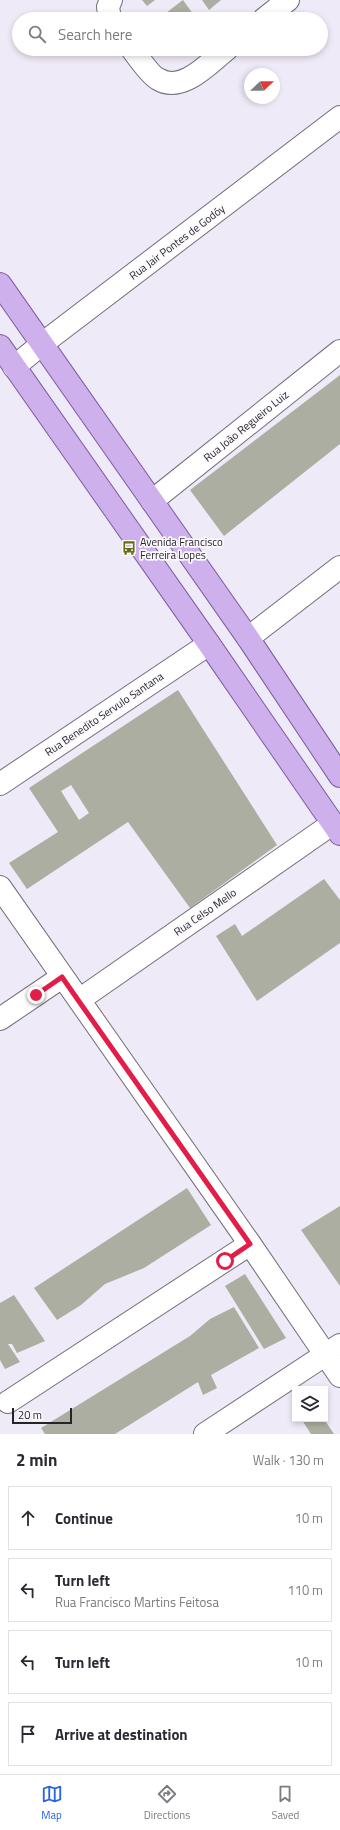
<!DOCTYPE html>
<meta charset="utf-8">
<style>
body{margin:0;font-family:"Titillium Web",sans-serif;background:#f7f7f7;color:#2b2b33}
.controls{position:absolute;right:12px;bottom:12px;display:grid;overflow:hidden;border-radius:0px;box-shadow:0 2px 6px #0003}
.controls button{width:36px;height:36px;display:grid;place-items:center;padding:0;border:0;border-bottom:1px solid #e1e1e2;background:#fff;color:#2b2b33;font:20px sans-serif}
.compass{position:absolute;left:244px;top:68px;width:36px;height:36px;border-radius:50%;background:#fff;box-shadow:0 2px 6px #0003;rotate:68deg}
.scale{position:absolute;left:12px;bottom:10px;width:60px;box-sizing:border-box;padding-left:4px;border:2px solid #262429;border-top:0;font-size:11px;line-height:14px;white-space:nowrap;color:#262429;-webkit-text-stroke:3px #fbf9fe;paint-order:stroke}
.stop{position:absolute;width:12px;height:12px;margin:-9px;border:3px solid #e11d48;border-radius:50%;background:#fff}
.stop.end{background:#e11d48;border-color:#fff;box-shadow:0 1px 4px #0008}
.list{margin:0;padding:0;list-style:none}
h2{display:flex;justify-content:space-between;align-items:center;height:52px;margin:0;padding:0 16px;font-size:17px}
h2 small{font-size:13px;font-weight:400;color:#7c7c81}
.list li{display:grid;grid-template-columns:26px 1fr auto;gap:12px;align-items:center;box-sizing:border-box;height:64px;margin:0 8px 8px;padding:0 8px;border:1px solid #e1e1e2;border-radius:0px}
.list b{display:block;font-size:15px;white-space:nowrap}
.list p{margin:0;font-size:13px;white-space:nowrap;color:#7c7c81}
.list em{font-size:13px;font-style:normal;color:#7c7c81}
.icon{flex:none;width:22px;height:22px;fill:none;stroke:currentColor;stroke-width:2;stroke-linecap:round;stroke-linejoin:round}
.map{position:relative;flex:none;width:340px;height:1434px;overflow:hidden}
.search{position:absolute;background:#fff;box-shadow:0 2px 6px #0003;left:12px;right:12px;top:12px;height:44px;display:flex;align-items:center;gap:10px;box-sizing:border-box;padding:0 14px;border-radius:22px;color:#7c7c81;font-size:15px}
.sheet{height:340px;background:#fff}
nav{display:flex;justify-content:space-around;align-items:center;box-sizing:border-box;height:56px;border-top:1px solid #e1e1e2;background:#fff;font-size:11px;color:#7c7c81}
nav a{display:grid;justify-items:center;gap:2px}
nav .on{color:#2563eb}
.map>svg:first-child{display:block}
</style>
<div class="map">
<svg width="340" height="1434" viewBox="0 0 340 1434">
<rect width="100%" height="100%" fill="#efeaf7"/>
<!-- building -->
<path fill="#acaea1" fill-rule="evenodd" d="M 142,0 L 155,0 L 147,6 Z
M 183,0 L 196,18 L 158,19 Z
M 202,0 L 221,0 L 209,10 Z
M 340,375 L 340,444 L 224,536 L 190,490 Z
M 178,690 L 277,845 L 190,908 L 128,822 L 27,889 L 9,863 L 58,832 L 29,788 ZM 71,785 L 89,813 L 79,820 L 61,791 Z
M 324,879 L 340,900 L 340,943 L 257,1001 L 216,936 L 235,924 L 242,936 Z
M 187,1188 L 211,1225 L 144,1268 L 105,1284 L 81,1305 L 57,1320 L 34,1288 Z
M 340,1206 L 340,1286 L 301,1230 Z
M 245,1274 L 286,1338 L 264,1349 L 225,1286 Z
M 14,1295 L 45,1341 L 17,1353 L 12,1344 L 8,1344 L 20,1362 L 5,1369 L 0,1360 L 0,1303 Z
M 234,1307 L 259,1348 L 211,1375 L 217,1388 L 203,1395 L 198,1382 L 115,1434 L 45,1434 L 41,1428 L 190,1336 L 210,1319 Z
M 324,1419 L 334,1434 L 311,1434 L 302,1420 Z"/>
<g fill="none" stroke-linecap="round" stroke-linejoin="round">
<defs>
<path id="minor" d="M 110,19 L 108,7 L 111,0
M 264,19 L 288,0
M 132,49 C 137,56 151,76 158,79 C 182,94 209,63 227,49
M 14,367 L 42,344 L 340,117
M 152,501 L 340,351
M 248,638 L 340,567
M 0,784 L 209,644
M 0,887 L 250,1244 L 340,1376
M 79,1000 L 332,824
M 0,1019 L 62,977
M 8,1402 L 250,1244
M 205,1434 L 340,1345"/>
<path id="major" d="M 0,284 L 248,638 L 340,776
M 0,346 L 209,644 L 340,834"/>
</defs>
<!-- minor casing -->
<use href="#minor" stroke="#736e79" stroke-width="24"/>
<!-- major casing -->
<use href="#major" stroke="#7e5da1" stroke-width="24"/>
<!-- minor -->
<use href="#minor" stroke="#fff" stroke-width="22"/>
<!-- major -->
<use href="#major" stroke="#ceb0ed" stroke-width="22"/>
</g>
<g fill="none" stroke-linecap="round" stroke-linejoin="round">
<!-- route -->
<path stroke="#e11d48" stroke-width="5" d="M 36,995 L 62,977 L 78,1000 L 250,1244 L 225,1261"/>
</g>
<!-- icons -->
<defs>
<symbol id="bus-bare" viewBox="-9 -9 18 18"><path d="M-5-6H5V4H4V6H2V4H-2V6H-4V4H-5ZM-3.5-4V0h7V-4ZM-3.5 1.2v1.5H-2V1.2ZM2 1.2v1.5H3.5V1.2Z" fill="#676c0f" stroke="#fbf9fe" stroke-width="2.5" paint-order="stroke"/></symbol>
</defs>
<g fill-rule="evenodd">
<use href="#bus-bare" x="119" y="538" width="20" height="20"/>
</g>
<g text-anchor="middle" stroke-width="3.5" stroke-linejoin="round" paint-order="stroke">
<!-- street labels -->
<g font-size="11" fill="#262429" stroke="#fbf9fe">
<text transform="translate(177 242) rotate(-37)" y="4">Rua Jair Pontes de Godóy</text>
<text transform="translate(246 426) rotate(-39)" y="4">Rua João Regueiro Luiz</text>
<text transform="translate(104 714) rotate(-34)" y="4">Rua Benedito Servulo Santana</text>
<text transform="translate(205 912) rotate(-35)" y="4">Rua Celso Mello</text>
</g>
<!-- poi labels -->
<g font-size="11" fill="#262429" stroke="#fbf9fe" text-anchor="start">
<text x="140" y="546">Avenida Francisco<tspan x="140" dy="13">Ferreira Lopes</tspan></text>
</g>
</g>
</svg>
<div class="controls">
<button><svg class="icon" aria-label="layers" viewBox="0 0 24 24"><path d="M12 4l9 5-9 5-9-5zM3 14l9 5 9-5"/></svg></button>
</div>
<svg class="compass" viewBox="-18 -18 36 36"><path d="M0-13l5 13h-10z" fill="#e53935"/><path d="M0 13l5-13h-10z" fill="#7c7c81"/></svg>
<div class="scale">20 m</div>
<div class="stop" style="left:225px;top:1261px"></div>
<div class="stop end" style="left:36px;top:995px"></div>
<div class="search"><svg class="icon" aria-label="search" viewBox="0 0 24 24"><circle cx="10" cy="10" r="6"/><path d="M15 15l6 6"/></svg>Search here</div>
</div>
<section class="sheet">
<h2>2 min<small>Walk · 130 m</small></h2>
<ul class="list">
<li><svg class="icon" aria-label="ahead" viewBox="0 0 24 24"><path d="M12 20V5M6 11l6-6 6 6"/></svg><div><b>Continue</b></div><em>10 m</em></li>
<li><svg class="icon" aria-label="left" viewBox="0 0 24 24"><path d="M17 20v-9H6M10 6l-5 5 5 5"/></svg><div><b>Turn left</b><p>Rua Francisco Martins Feitosa</p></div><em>110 m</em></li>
<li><svg class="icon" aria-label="left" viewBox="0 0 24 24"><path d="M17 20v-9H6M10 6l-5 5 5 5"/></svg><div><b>Turn left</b></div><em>10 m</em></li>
<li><svg class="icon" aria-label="arrive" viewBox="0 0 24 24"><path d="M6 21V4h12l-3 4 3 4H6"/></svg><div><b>Arrive at destination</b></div></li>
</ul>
</section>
<nav>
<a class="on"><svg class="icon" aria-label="map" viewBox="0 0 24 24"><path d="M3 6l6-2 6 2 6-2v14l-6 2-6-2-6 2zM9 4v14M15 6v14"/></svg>Map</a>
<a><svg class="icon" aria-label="directions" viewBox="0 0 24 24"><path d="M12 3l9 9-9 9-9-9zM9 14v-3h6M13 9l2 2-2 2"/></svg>Directions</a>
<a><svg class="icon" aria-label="saved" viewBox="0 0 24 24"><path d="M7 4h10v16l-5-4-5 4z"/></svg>Saved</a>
</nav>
